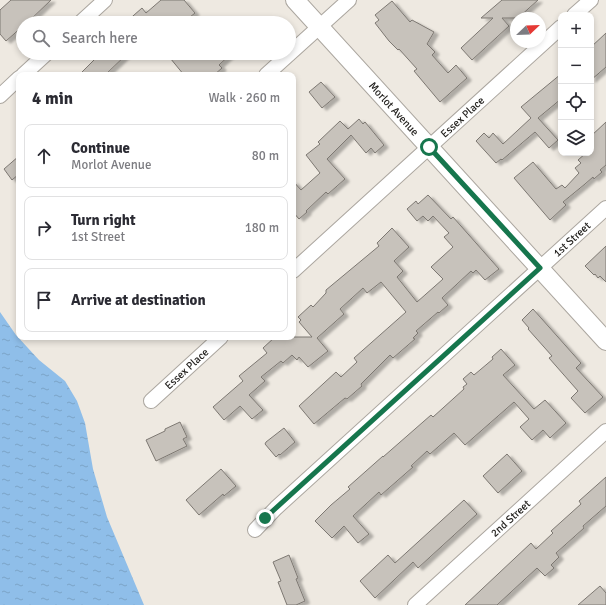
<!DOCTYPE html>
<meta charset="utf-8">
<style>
body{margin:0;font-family:Signika,sans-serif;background:#f7f7f7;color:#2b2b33}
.controls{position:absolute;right:12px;top:12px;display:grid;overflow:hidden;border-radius:8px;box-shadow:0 2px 6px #0003}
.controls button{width:36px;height:36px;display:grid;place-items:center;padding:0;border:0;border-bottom:1px solid #e1e1e2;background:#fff;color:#2b2b33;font:20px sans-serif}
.compass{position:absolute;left:510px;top:12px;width:36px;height:36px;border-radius:50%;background:#fff;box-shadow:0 2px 6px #0003;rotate:67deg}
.stop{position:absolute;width:12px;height:12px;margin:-9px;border:3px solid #16764d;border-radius:50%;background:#fff}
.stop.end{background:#16764d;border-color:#fff;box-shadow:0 1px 4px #0008}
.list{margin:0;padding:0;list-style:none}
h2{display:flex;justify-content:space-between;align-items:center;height:52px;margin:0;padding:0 16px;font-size:17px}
h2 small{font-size:13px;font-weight:400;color:#7c7c81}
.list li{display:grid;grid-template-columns:26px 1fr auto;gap:12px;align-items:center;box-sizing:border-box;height:64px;margin:0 8px 8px;padding:0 8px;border:1px solid #e1e1e2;border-radius:8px}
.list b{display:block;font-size:15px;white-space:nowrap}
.list p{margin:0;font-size:13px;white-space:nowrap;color:#7c7c81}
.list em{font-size:13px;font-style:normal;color:#7c7c81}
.icon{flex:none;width:22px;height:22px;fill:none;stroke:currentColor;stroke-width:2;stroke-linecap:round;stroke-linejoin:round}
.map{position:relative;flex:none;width:606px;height:605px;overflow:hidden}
.search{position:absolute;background:#fff;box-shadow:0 2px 6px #0003;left:16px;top:16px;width:280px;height:44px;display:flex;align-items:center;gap:10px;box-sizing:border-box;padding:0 14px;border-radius:22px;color:#7c7c81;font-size:15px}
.panel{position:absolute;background:#fff;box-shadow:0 2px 6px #0003;left:16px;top:72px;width:280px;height:268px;border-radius:8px}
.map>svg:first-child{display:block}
</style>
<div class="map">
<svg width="606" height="605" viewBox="0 0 606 605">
<defs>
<pattern id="water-ripples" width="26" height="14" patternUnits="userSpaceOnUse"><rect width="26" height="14" fill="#8fbee9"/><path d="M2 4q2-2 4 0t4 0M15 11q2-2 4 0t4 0" fill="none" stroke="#7ba3c7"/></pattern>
<filter id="shadow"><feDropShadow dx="4.5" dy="2.5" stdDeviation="1" flood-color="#0004"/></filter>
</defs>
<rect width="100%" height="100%" fill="#eee9e1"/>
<!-- water -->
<path fill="url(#water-ripples)" d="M 0,312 L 16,335 L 39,360 L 65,381 L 77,401 L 85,423 L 93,469 L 107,517 L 144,605 L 0,605 Z"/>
<!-- building -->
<path fill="#c7c2bb" stroke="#7d7872" filter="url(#shadow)" d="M 11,0 L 51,0 L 27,23 L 23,23 L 23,26 L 6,41 L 0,34 L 0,10 Z
M 161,0 L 184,0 L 195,13 L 184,22 L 180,17 L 173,23 L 125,23 L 142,8 L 146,13 Z
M 502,0 L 538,0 L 518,18 L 502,18 L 509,26 L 472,60 L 461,48 L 493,18 L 481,18 Z
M 392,1 L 410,22 L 412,20 L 434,32 L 427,44 L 435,52 L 432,55 L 448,73 L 456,65 L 467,78 L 440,102 L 414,71 L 417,69 L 399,49 L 398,50 L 389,41 L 375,23 L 379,20 L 375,15 Z
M 606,33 L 606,67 L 591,80 L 591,47 Z
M 101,53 L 128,53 L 105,75 L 79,75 Z
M 166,53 L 232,53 L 219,65 L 222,68 L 214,75 L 184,75 Z
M 561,74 L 561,99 L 538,118 L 558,140 L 549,148 L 535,132 L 502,160 L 501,159 L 496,163 L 476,141 L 484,133 L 489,138 L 493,133 L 503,144 L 531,118 L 521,107 Z
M 321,82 L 335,97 L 322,108 L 309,92 Z
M 359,119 L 363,124 L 365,122 L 384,145 L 375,153 L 371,148 L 366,153 L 351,135 L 327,159 L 345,179 L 328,194 L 326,192 L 306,211 L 307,212 L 299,219 L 293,212 L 293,181 L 301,190 L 320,173 L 306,155 L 320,144 L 318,142 L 340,121 L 348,129 Z
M 606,122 L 606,165 L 600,170 L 602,172 L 594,179 L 593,177 L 585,184 L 563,202 L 566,205 L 550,220 L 514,178 L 533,162 L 556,189 L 562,185 L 565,188 L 579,173 L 575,168 L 581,163 L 578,160 L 586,153 L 591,153 L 591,136 Z
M 19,156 L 19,174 L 12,180 L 4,169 Z
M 428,195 L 451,219 L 453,217 L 499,269 L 485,280 L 476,270 L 473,273 L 471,271 L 442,298 L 448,305 L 439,313 L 438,312 L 416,331 L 418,333 L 413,338 L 415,339 L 393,358 L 390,355 L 361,384 L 362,386 L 347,399 L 345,398 L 314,424 L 299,406 L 336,372 L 341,377 L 357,362 L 354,358 L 406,312 L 381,282 L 367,293 L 363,288 L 340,309 L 344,314 L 317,338 L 328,351 L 308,367 L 299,357 L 297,360 L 292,355 L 283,363 L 281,361 L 261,377 L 265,381 L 249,395 L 263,410 L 252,419 L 240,406 L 224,420 L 213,407 L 243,381 L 239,376 L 267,353 L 263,348 L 275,337 L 312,337 L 299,322 L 301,320 L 298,317 L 311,305 L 313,307 L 326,293 L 326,290 L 379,246 L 377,243 L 392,228 L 409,247 L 394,261 L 403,271 L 397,277 L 417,302 L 443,279 L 431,267 L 453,247 L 444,237 L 449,233 L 433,216 L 428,221 L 423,216 L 417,221 L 407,209 L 416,201 L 418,204 Z
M 606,246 L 606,282 L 600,276 L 598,278 L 595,274 L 594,275 L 585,266 Z
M 533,309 L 581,363 L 576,368 L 603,397 L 585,413 L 571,398 L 578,391 L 549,358 L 552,356 L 528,329 L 529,328 L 522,320 Z
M 501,349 L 515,365 L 503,375 L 534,409 L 545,400 L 566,423 L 550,438 L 543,430 L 532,440 L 520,427 L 529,419 L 514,402 L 465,445 L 454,433 L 430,454 L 427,451 L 411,466 L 413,467 L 381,495 L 379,492 L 353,516 L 369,534 L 358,543 L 344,526 L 332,538 L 315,521 L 331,505 L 350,489 L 348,487 L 383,456 L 383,457 L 431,415 L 433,417 L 464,389 L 463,387 L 467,384 L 463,379 L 471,372 L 474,375 L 493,359 L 492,357 Z
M 180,422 L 187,437 L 183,439 L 187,446 L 156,461 L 146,440 L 165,431 L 165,429 Z
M 284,428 L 295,442 L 280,455 L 279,454 L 276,457 L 265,444 L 266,442 Z
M 507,454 L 522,471 L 498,493 L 483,476 Z
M 221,469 L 236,486 L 224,496 L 223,494 L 199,515 L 186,500 Z
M 606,477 L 606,506 L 583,526 L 584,528 L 556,553 L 559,557 L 551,565 L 554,568 L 545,576 L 537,568 L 497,605 L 465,605 L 531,543 L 536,549 L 553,533 L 551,531 L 581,504 L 579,501 Z
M 464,500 L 477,514 L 418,568 L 413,562 L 375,598 L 360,581 L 388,555 L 395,563 Z
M 289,555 L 298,578 L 296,579 L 305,601 L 296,605 L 287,605 L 278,582 L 281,581 L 273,562 Z
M 600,586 L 606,593 L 606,605 L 578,605 Z"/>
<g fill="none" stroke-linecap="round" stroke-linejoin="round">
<defs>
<g id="minor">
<path d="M 574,15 L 591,0"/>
<path d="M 80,23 L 105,0"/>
<path d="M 23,75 L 47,53"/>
<path d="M 266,75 L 349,0"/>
<path d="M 0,96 L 19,78"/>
<path id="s1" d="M 293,271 L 561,27"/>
<path id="s2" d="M 151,401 L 221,337"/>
<path id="s3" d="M 255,530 L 276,508 L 606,208"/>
<path id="s4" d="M 415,605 L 606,431"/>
</g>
<g id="major">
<path id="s5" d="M 295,0 L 606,341"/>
</g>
</defs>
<!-- minor casing -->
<use href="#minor" stroke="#aba69f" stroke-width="16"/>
<!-- major casing -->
<use href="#major" stroke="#aba69f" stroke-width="20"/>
<!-- minor -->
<use href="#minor" stroke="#fff" stroke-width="14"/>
<!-- major -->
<use href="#major" stroke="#fff" stroke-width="18"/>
</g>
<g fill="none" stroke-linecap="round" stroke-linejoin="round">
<!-- route -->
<path stroke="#16764d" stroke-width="5" d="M 265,518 L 540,268 L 429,147"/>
</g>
<g text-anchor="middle" stroke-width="3" stroke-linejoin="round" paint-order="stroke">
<!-- street labels -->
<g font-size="11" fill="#24221f" stroke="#eee9e1">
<text dy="4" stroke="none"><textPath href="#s5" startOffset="147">Morlot Avenue</textPath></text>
<text dy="4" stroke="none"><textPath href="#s1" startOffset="229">Essex Place</textPath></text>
<text dy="4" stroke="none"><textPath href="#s3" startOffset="430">1st Street</textPath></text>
<text dy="4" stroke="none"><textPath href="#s2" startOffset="48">Essex Place</textPath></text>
<text dy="4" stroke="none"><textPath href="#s4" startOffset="129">2nd Street</textPath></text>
</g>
</g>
</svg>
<div class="controls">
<button>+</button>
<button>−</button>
<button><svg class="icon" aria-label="locate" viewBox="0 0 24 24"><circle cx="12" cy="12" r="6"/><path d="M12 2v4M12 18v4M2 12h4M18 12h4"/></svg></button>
<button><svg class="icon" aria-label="layers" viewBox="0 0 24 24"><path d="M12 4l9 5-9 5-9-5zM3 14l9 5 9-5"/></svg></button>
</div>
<svg class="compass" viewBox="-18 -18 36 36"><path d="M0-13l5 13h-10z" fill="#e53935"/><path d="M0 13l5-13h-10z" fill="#7c7c81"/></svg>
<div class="stop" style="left:429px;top:147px"></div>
<div class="stop end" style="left:265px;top:518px"></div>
<div class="search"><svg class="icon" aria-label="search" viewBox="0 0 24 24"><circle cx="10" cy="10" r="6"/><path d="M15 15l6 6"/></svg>Search here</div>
<section class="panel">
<h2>4 min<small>Walk · 260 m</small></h2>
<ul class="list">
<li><svg class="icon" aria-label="ahead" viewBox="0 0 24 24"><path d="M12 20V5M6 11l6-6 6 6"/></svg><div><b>Continue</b><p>Morlot Avenue</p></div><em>80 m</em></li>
<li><svg class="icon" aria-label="right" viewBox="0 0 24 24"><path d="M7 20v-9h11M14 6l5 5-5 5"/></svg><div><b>Turn right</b><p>1st Street</p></div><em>180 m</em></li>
<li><svg class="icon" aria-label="arrive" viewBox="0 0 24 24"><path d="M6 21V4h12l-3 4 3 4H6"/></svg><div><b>Arrive at destination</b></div></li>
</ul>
</section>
</div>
